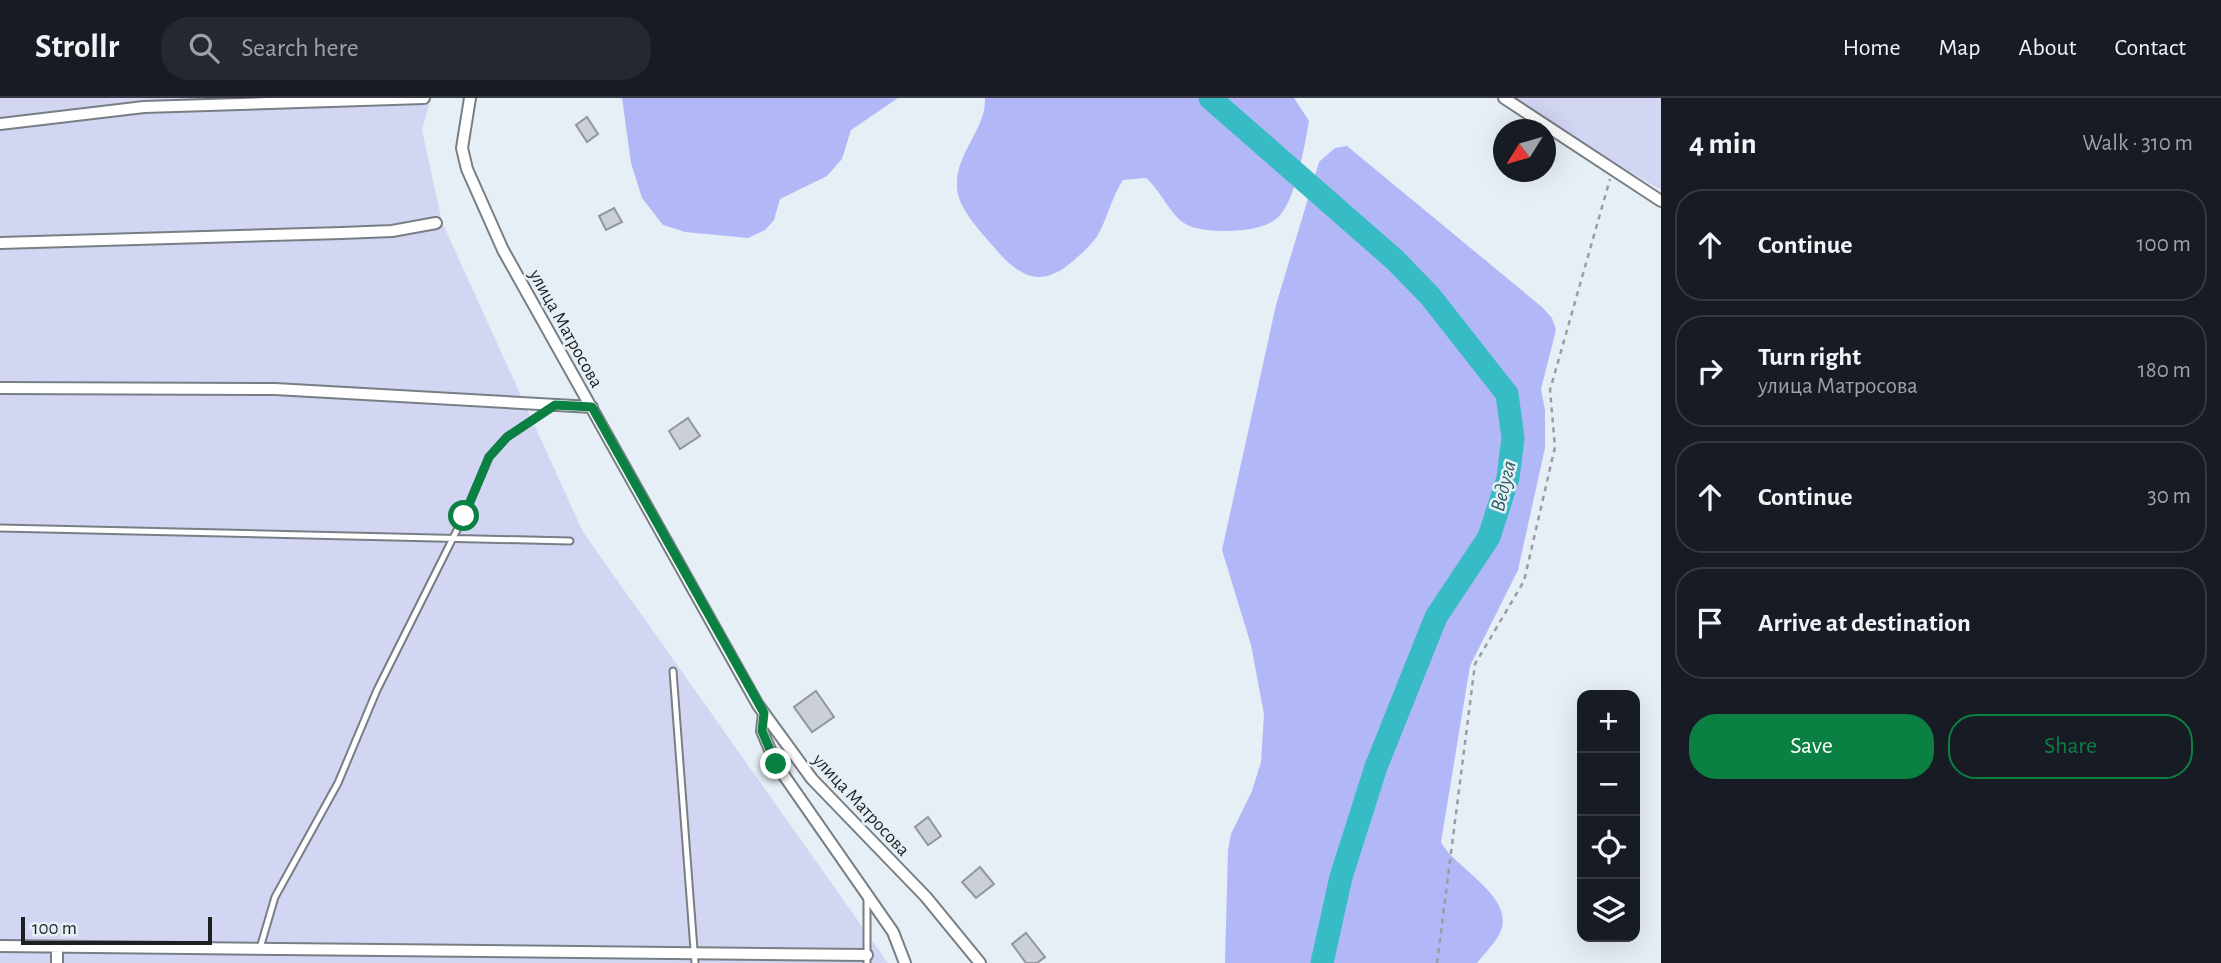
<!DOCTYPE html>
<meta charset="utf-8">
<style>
body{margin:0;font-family:"Alegreya Sans",sans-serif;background:#242831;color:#f1f3f6}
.controls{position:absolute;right:21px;bottom:21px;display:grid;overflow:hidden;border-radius:14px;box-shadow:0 7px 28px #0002}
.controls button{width:63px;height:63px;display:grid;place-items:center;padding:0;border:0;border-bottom:2px solid #363941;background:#171b24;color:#f1f3f6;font:35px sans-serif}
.compass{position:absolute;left:1493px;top:21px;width:63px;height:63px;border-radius:50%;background:#171b24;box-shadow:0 7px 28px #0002;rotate:233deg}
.scale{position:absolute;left:21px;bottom:18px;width:191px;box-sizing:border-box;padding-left:7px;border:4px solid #1d2022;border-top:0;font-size:19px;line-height:24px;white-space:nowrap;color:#1d2022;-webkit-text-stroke:5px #e6eff5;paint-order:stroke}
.stop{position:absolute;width:21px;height:21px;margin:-16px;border:5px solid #0b8043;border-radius:50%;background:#fff}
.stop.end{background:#0b8043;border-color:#fff;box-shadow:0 2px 7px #0008}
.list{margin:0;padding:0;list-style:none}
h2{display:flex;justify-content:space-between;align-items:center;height:91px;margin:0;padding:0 28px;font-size:30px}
h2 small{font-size:23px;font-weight:400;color:#9ea1a6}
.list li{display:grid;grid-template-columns:46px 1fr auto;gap:21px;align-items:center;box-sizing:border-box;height:112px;margin:0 14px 14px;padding:0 14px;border:2px solid #363941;border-radius:28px}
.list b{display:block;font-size:26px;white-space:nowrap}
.list p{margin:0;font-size:23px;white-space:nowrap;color:#9ea1a6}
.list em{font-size:23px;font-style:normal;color:#9ea1a6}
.actions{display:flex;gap:14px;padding:21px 28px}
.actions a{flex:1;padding:16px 0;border:2px solid #0b8043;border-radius:28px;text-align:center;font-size:24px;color:#0b8043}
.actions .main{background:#0b8043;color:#fff}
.icon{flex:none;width:38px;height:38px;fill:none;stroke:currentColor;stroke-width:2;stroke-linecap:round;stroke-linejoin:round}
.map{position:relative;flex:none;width:1661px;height:865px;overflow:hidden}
header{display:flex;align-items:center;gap:42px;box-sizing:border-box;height:98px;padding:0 35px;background:#171b24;border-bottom:2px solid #363941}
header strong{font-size:33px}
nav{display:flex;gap:38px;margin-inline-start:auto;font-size:24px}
.search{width:490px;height:63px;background:#242831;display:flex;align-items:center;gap:18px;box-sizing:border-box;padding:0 24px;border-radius:28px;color:#9ea1a6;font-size:26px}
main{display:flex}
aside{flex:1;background:#171b24}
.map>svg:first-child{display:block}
</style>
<header>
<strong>Strollr</strong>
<div class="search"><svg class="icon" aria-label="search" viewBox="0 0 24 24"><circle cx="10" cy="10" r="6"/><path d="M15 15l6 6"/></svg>Search here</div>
<nav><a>Home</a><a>Map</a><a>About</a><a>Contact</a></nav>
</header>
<main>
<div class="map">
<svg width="1661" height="865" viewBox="0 0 1661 865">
<rect width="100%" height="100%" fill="#e6eff5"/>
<!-- green -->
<path fill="#d2d6f3" d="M 0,0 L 431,0 L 422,32 L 442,124 L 583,434 L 888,865 L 0,865 Z
M 1514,0 L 1661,0 L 1661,92 L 1617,67 Z"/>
<!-- forest -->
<path fill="#b2b8f7" d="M 622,0 L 898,0 L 851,32 L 842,61 L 827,78 L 780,101 L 774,122 L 765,132 L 748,140 L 685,134 L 663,127 L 642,100 L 631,65 Z
M 985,0 L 1294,0 L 1309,23 C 1305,47 1296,98 1281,116 C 1270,130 1248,132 1231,133 C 1217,133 1197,133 1184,125 C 1170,116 1161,93 1146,80 L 1123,82 C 1112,99 1108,118 1099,135 C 1093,146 1082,155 1073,163 C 1040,192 1018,178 993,148 C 980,133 958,110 957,90 C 955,54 986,33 985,0 Z
M 1347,48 L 1542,209 L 1552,220 L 1556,232 L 1541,291 L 1545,312 L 1545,350 L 1518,472 L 1470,568 L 1441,744 C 1454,770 1517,799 1500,835 C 1495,845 1484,856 1477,865 L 1225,865 L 1228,752 L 1231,736 L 1252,693 L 1261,664 L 1264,616 L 1251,547 L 1222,452 L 1276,207 L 1319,64 L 1335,50 Z"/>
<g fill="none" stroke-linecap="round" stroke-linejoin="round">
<!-- river -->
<path stroke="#37bbc4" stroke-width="23" d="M 1210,0 L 1395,162 L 1430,198 L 1507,296 L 1513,340 L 1508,380 L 1489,439 L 1436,519 L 1376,669 L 1341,779 L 1322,865"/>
</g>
<!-- building -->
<path fill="#cbd0d8" stroke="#91969e" stroke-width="2" d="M 587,19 L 598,36 L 587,44 L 576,27 Z
M 614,110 L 622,124 L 606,132 L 599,118 Z
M 688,320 L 700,338 L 680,351 L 669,333 Z
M 816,593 L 834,619 L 812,634 L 794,609 Z
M 928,719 L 941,738 L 928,747 L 915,729 Z
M 980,769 L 994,786 L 976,800 L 962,784 Z
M 1026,835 L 1045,859 L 1037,865 L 1026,865 L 1012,846 Z"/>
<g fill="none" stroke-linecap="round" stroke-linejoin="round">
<defs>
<path id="lane" d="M 0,430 L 570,443
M 673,573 L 695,865
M 260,850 L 275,799 L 338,685 L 377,592 L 464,418 L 489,359 L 507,339 L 552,309
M 867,865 L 867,800"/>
<path id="street" d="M 470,0 L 462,50 L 467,71 L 503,152 L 758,607 L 812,681 L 926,799 L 980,865
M 1504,0 L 1661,103
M 0,26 L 144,9 L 424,0
M 0,145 L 342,135 L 392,133 L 436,125
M 0,290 L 275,291 L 592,309
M 764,615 L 762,633 L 776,666 L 893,834 L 905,865
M 0,848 L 867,857
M 57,865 L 57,849"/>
</defs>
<!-- lane casing -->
<use href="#lane" stroke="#777f85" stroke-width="9"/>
<!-- street casing -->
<use href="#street" stroke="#777f85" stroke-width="14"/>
<!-- path -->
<path stroke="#979ea2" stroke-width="2.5" stroke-dasharray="5 5" stroke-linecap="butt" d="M 1437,865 L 1475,566 L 1524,483 L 1555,349 L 1550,292 L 1610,81"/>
<!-- lane -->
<use href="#lane" stroke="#fff" stroke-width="5"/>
<!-- street -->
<use href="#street" stroke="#fff" stroke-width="10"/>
</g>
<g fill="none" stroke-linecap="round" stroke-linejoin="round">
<!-- route -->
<path stroke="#0b8043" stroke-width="9" d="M 464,418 L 489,359 L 507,339 L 555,307 L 592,309 L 764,615 L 762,633 L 776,666"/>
</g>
<g text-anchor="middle" stroke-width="5" stroke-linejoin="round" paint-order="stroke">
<!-- street labels -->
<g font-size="19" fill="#1d2022" stroke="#e6eff5">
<text transform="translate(567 230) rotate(61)" y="7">улица Матросова</text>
<text transform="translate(862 706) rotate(47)" y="7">улица Матросова</text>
</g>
<!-- water labels -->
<g font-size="21" font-style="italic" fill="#2a5e62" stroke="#e6eff5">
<text transform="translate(1503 388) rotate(-76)" y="7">Ведуга</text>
</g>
</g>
</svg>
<div class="controls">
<button>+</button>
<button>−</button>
<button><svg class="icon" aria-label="locate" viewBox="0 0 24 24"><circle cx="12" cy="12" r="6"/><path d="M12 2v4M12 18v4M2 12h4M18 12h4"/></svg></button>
<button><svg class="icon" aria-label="layers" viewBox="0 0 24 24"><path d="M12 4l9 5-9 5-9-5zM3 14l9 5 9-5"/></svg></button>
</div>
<svg class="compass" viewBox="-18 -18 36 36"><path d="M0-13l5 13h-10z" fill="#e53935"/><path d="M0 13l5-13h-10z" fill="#9ea1a6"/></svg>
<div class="scale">100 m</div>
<div class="stop" style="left:464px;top:418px"></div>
<div class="stop end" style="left:776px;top:666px"></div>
</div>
<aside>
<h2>4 min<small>Walk · 310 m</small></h2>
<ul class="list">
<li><svg class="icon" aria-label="ahead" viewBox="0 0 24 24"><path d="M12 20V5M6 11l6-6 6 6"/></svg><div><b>Continue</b></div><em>100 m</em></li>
<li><svg class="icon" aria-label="right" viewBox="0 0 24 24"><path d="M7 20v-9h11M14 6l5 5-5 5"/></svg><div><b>Turn right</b><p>улица Матросова</p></div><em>180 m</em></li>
<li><svg class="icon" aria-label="ahead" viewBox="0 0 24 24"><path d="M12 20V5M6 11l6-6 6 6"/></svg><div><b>Continue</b></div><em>30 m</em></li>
<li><svg class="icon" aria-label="arrive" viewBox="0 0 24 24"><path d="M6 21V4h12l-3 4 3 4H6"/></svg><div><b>Arrive at destination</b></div></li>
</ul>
<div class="actions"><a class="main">Save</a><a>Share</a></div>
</aside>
</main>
